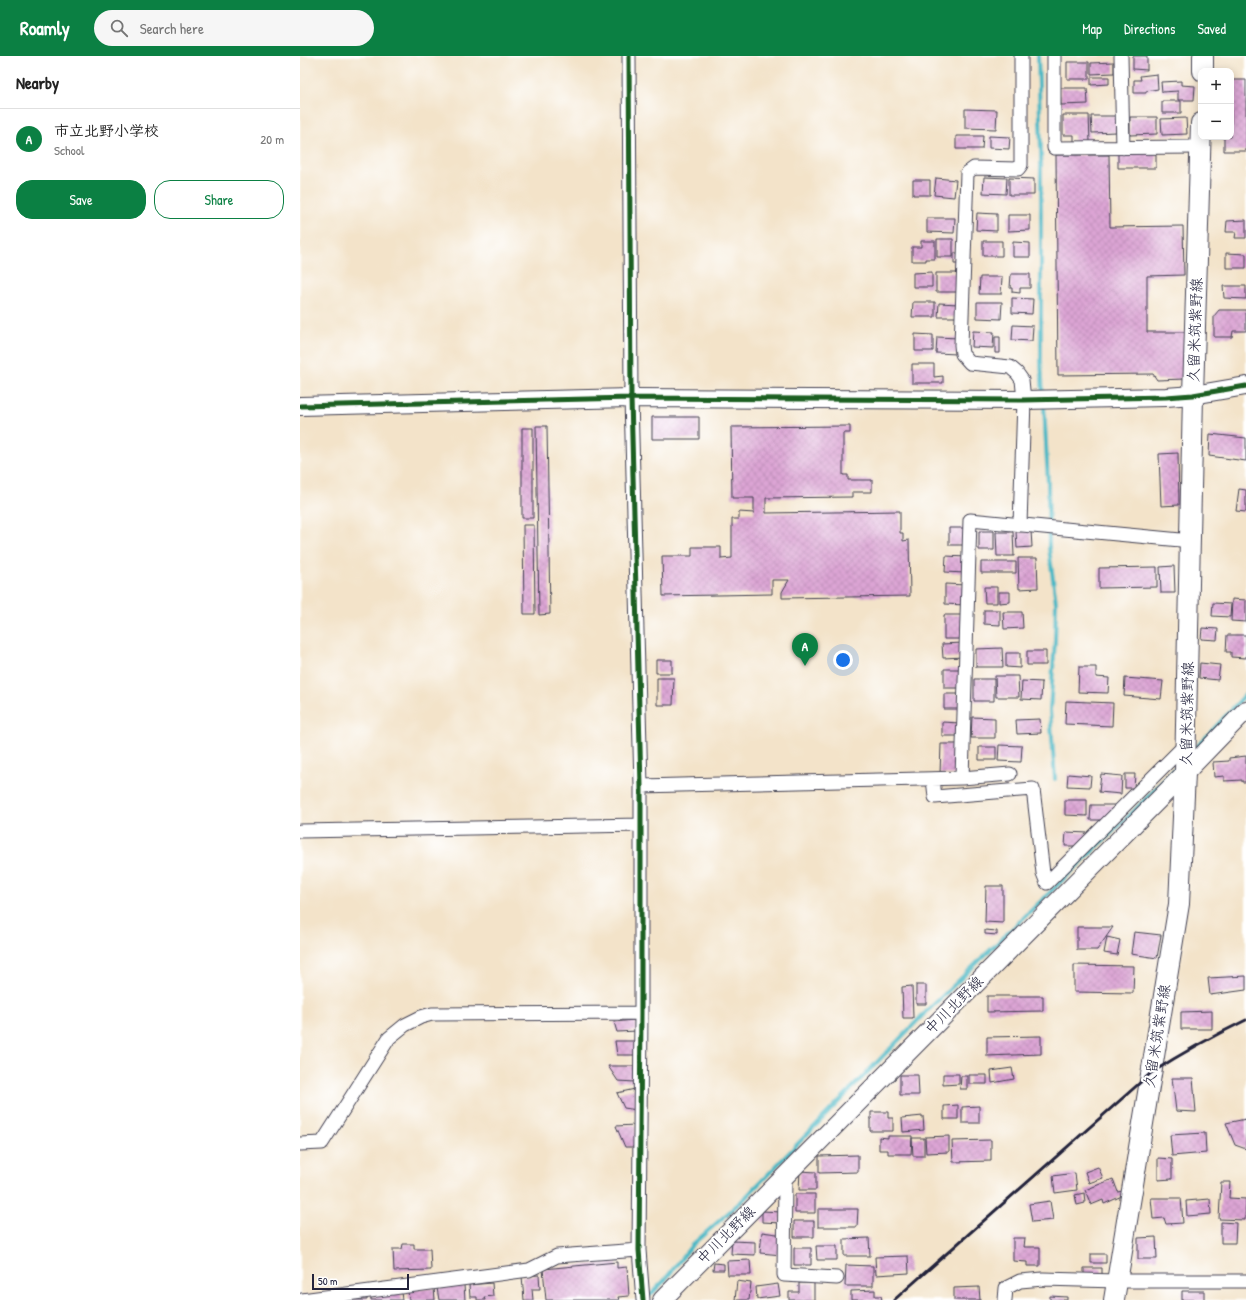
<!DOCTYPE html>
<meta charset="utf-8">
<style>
body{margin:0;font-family:"Patrick Hand","Klee One",sans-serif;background:#f6f6f6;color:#222}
.controls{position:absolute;right:12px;top:12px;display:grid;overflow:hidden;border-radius:8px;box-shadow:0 2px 10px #0003}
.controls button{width:36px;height:36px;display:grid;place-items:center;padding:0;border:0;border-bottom:1px solid #e0e0e0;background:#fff;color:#222;font:20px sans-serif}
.scale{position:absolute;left:12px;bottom:10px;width:97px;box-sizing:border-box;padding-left:4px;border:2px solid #22223b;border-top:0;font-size:11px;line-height:14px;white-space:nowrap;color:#22223b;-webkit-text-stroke:3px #fff;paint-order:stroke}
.you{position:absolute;left:543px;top:604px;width:14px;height:14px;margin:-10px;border:3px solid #fff;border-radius:50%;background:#1a73e8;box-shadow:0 0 0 6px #1a73e833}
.badge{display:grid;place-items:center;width:26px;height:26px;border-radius:50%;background:#0b8043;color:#fff;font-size:13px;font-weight:700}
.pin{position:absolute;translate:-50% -33px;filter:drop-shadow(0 1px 2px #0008)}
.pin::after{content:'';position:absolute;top:21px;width:14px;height:12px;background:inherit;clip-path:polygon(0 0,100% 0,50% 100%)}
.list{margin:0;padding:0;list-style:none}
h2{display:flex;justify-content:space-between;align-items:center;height:52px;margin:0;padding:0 16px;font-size:17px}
h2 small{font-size:13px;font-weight:400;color:#767676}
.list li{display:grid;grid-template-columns:26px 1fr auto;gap:12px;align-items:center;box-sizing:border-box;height:60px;padding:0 16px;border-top:1px solid #e0e0e0}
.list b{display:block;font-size:15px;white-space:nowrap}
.list p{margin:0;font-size:13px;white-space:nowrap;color:#767676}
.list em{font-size:13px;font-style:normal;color:#767676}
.actions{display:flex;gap:8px;padding:12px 16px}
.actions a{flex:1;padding:9px 0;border:1px solid #0b8043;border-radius:16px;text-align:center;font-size:14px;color:#0b8043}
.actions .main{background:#0b8043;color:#fff}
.icon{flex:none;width:22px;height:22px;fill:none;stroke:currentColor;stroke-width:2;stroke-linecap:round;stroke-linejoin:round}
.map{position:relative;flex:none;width:946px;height:1244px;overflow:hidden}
header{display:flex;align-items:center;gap:24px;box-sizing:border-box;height:56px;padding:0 20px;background:#0b8043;color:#fff}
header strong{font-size:19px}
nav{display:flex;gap:22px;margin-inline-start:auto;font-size:14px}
.search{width:280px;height:36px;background:#f6f6f6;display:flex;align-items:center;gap:10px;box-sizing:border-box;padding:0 14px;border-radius:22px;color:#767676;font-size:15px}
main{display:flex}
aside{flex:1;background:#fff}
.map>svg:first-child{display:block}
</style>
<header>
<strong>Roamly</strong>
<div class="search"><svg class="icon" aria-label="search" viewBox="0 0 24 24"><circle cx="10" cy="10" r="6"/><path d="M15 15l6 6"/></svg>Search here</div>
<nav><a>Map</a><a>Directions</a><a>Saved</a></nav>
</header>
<main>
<aside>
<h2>Nearby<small></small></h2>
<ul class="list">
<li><span class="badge">A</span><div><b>市立北野小学校</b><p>School</p></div><em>20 m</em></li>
</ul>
<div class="actions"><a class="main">Save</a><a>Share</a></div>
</aside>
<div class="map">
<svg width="946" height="1244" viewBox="0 0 946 1244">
<defs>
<pattern id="building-cross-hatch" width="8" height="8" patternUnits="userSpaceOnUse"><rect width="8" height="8" fill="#dca4d4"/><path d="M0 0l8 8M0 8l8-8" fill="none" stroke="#bc8db7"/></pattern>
</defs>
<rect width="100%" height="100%" fill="#fff"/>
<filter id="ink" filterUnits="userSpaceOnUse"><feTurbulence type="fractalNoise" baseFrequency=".025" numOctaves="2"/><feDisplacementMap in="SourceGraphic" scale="8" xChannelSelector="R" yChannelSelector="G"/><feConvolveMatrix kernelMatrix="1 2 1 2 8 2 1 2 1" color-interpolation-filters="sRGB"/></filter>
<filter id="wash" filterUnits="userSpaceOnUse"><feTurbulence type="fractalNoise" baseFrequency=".012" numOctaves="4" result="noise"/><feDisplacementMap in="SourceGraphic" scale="16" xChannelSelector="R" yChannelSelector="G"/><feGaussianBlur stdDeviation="0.9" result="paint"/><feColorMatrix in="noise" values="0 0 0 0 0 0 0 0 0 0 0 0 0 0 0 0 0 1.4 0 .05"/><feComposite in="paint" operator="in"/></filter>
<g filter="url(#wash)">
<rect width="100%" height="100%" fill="#f3e3c9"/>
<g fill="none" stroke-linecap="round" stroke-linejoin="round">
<!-- stream -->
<path stroke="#4bb8c5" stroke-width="4" d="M 738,0 L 741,93 L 741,305 L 743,340
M 744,348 L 748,428 L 749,492 L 756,547 L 755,585 L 750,654 L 755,723
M 893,695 L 946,638
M 345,1244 L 364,1225 L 392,1189 L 445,1142 L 621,961 L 833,756 L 878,710"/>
</g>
<g id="blocks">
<!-- building -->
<path fill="url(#building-cross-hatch)" d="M 833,0 L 847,0 L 847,14 L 833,13 Z
M 767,6 L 789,6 L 789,23 L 767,23 Z
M 814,6 L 814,17 L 791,18 L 791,7 Z
M 857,18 L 858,33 L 846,35 L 846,37 L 834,37 L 834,24 L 841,24 L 840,20 Z
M 791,21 L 809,21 L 809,28 L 791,29 Z
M 931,24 L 946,24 L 946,95 L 924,95 L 924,81 L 931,81 Z
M 881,25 L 881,29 L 895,30 L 894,44 L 878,44 L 878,35 L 862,36 L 861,26 Z
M 760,32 L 787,32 L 788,48 L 761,49 Z
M 862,45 L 881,45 L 881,57 L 862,57 Z
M 665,53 L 697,54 L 696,73 L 665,72 Z
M 763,59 L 789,59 L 790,86 L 774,87 L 774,79 L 763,79 Z
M 791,60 L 816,60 L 816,76 L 792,77 Z
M 830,61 L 857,61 L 857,78 L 830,79 Z
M 886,62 L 887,78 L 862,79 L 861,63 Z
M 656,80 L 683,80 L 682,93 L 656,93 Z
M 689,80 L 710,81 L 709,93 L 689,92 Z
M 818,95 L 856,95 L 856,112 L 818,112 Z
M 756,99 L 809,99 L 810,171 L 883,170 L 884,219 L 847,220 L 847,276 L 885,276 L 885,323 L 857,324 L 853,318 L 758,319 Z
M 684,121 L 707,122 L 706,138 L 683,137 Z
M 636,122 L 656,124 L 654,141 L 634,139 Z
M 709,122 L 734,123 L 734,139 L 709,139 Z
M 613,124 L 630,124 L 630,139 L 613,139 Z
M 677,157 L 697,158 L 697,175 L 676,174 Z
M 708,159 L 730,159 L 730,174 L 708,175 Z
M 627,162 L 655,162 L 654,177 L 627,176 Z
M 946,164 L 946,182 L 935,182 L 936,176 L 926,176 L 927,165 Z
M 637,183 L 653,183 L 653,201 L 637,201 Z
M 621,185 L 635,185 L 635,203 L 626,203 L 626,205 L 612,205 L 612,191 L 621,191 Z
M 683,185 L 702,185 L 702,200 L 683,200 Z
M 713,186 L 730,187 L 730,201 L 713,201 Z
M 654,197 L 661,197 L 661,208 L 654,208 Z
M 926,197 L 946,198 L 946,212 L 926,212 Z
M 632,216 L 632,231 L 613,231 L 613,217 Z
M 636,217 L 659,217 L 659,236 L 636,236 Z
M 711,218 L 730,218 L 730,232 L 720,232 L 720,237 L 712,236 L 712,232 L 710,232 Z
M 680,221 L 702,221 L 701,238 L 679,238 Z
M 923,230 L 946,230 L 946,243 L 924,242 Z
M 712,242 L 733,243 L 732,258 L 712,257 Z
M 613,246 L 635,246 L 635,261 L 612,261 Z
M 677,246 L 702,246 L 701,263 L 677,262 Z
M 639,247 L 658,248 L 658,261 L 638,261 Z
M 919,254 L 946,254 L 946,275 L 933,275 L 932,281 L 914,281 L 914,260 Z
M 713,269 L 733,270 L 732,285 L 712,284 Z
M 673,275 L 694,276 L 693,292 L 672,291 Z
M 615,278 L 633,279 L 633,295 L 615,295 Z
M 637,281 L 658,282 L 657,298 L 636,297 Z
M 695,281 L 700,281 L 700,297 L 695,297 Z
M 612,308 L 634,308 L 634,321 L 643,320 L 643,327 L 612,327 Z
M 352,361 L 399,361 L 399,383 L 352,383 Z
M 236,370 L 247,370 L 250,558 L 239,559 Z
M 550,370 L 550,377 L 543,377 L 543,419 L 548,419 L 548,424 L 572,424 L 572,436 L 552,436 L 552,441 L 466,442 L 466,457 L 600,455 L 600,477 L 603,477 L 603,485 L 609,484 L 610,540 L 482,542 L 482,536 L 489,524 L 472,524 L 472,538 L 363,540 L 362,500 L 392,500 L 392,491 L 421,491 L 421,503 L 432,502 L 432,463 L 439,463 L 439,456 L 454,457 L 454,442 L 432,442 L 431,371 Z
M 222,372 L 233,372 L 233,462 L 222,462 Z
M 910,378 L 946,382 L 946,405 L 909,400 Z
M 878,397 L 879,449 L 861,450 L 859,398 Z
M 939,433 L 946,434 L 946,456 L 936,455 Z
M 223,469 L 234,469 L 235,558 L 224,558 Z
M 649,472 L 666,472 L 666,489 L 649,489 Z
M 679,475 L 694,475 L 694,494 L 679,494 Z
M 731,475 L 732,491 L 717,492 L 716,476 Z
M 696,476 L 713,476 L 714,500 L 697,500 Z
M 646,500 L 666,501 L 665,517 L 645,516 Z
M 718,502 L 737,502 L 738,532 L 719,533 Z
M 681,506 L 716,506 L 716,517 L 681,517 Z
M 874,510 L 875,537 L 861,537 L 860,511 Z
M 857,511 L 857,531 L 799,532 L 799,512 Z
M 645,528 L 666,529 L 665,549 L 645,548 Z
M 684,531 L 697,531 L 697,547 L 685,547 Z
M 699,536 L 710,536 L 710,546 L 699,547 Z
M 932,543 L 946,544 L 946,566 L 931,565 Z
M 913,547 L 931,548 L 930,561 L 912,560 Z
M 684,554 L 700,554 L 700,569 L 684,568 Z
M 703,556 L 722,556 L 723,572 L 704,573 Z
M 644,559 L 663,559 L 663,583 L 644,583 Z
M 902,572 L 918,573 L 917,584 L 901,583 Z
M 927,579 L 946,579 L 946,602 L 931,601 L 931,596 L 926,596 Z
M 663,587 L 663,601 L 643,602 L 642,588 Z
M 702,592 L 703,611 L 676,611 L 676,593 Z
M 727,595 L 746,595 L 746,609 L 727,609 Z
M 706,597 L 720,597 L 720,612 L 706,611 Z
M 356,604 L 372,604 L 372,617 L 356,617 Z
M 900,607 L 920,609 L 918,624 L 899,622 Z
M 779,611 L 796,611 L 796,621 L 809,622 L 808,637 L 778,636 Z
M 644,613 L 661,613 L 661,632 L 644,632 Z
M 695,620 L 718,620 L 719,641 L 696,641 Z
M 357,622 L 374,622 L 373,649 L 357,649 Z
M 825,622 L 863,625 L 861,643 L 824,640 Z
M 674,623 L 694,623 L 694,645 L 674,645 Z
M 722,625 L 742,626 L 741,644 L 721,643 Z
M 644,638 L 660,638 L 660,653 L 644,653 Z
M 766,645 L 813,647 L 812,670 L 765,668 Z
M 672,661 L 695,662 L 695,682 L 671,682 Z
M 740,663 L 741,677 L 717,678 L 716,664 Z
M 642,666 L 660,667 L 660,680 L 642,680 Z
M 641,688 L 661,688 L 660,719 L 640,718 Z
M 699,689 L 722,690 L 721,706 L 698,705 Z
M 679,691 L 696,691 L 696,704 L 679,704 Z
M 946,700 L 946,726 L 942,726 L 942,724 L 924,725 L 924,720 L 914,721 L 913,706 L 929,705 L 929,702 Z
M 768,718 L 791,720 L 790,731 L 767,730 Z
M 801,718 L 822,720 L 821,738 L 799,736 Z
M 825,718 L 835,718 L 834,732 L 825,732 Z
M 765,744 L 787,744 L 787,760 L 765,759 Z
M 791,749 L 814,749 L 814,764 L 790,764 Z
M 766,776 L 788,777 L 788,790 L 765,790 Z
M 686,830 L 703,830 L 703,867 L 685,866 Z
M 777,871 L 813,871 L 797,894 L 777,894 Z
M 685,874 L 697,875 L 697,879 L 685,878 Z
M 834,876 L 861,879 L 857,902 L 831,898 Z
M 807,881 L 820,884 L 817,899 L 804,897 Z
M 774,909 L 834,910 L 833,937 L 774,936 Z
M 946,920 L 946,934 L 910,939 L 908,922 Z
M 616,929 L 626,929 L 626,948 L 616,948 Z
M 612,930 L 613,962 L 603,962 L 602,931 Z
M 687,940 L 743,940 L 743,955 L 687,956 Z
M 912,955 L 912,973 L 881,973 L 881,956 Z
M 334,964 L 337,975 L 317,976 L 314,966 Z
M 741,980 L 741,998 L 687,1000 L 687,981 Z
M 315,985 L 338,985 L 337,999 L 317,999 Z
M 308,1010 L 334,1010 L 335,1026 L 318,1025 Z
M 712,1012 L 714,1023 L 692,1027 L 691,1015 Z
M 643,1018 L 659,1018 L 659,1028 L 643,1029 Z
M 600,1019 L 618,1019 L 619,1039 L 600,1039 Z
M 669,1019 L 687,1019 L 687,1028 L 669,1028 Z
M 661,1020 L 667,1020 L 667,1033 L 660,1033 Z
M 872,1022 L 893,1022 L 896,1056 L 876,1055 Z
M 335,1033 L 337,1054 L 324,1052 L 317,1037 Z
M 658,1049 L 658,1063 L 644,1063 L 644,1050 Z
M 679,1050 L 679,1067 L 662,1067 L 662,1051 Z
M 571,1056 L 588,1056 L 588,1062 L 593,1062 L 593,1075 L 570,1075 L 570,1063 L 571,1063 Z
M 623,1060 L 624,1074 L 603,1076 L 602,1062 Z
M 946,1063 L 946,1093 L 935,1089 L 926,1067 Z
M 335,1069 L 337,1091 L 325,1091 L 316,1070 Z
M 905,1077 L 906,1097 L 872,1100 L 870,1079 Z
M 588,1080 L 612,1080 L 611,1098 L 588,1098 L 588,1094 L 579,1094 L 579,1081 L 588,1082 Z
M 649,1080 L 649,1096 L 626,1097 L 625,1081 Z
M 612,1082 L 624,1082 L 624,1100 L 613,1100 Z
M 691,1084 L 691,1105 L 653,1106 L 652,1085 Z
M 558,1099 L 558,1116 L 519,1117 L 519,1100 Z
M 858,1102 L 872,1103 L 872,1123 L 858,1124 Z
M 798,1111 L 803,1122 L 789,1127 L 785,1116 Z
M 500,1115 L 516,1116 L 516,1134 L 499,1134 Z
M 775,1117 L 777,1134 L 755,1137 L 753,1120 Z
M 813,1123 L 818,1136 L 822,1135 L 824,1139 L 804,1148 L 803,1144 L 791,1149 L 785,1134 Z
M 921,1126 L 930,1126 L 929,1142 L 946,1143 L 945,1164 L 919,1163 Z
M 784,1137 L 785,1147 L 777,1149 L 775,1139 Z
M 495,1138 L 515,1138 L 515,1157 L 495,1157 Z
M 851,1142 L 881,1142 L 883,1167 L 866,1168 L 864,1162 L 853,1163 Z
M 910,1143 L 911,1158 L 887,1160 L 886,1145 Z
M 750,1145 L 753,1164 L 732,1166 L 729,1148 Z
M 518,1153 L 558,1153 L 557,1171 L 518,1171 Z
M 462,1155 L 481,1156 L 481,1167 L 462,1166 Z
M 494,1165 L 514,1165 L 514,1181 L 494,1181 Z
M 921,1166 L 936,1167 L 935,1187 L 921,1187 Z
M 462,1176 L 484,1179 L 482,1199 L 460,1197 Z
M 856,1181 L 857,1203 L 838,1203 L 838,1182 Z
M 569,1182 L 570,1200 L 544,1200 L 544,1183 Z
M 713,1182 L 725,1182 L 724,1191 L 740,1191 L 740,1210 L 727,1210 L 727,1206 L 713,1205 Z
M 432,1185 L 455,1186 L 455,1199 L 431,1198 Z
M 103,1188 L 114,1188 L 114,1193 L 130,1193 L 131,1214 L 94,1215 L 93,1193 L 102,1193 Z
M 516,1190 L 537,1190 L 537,1204 L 517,1204 Z
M 494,1192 L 511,1192 L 511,1209 L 494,1209 Z
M 791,1198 L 806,1198 L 806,1207 L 791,1207 Z
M 608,1200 L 609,1217 L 576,1219 L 575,1201 Z
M 450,1204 L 451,1219 L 428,1219 L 427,1205 Z
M 317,1206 L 317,1212 L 327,1211 L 329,1240 L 318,1241 L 319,1244 L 246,1244 L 243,1213 Z
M 414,1207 L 424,1208 L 424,1214 L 413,1214 Z
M 546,1209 L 573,1210 L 573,1230 L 545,1230 Z
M 784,1212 L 802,1212 L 802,1223 L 784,1223 Z
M 239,1219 L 240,1233 L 232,1233 L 233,1244 L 224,1244 L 222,1220 Z
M 437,1225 L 451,1227 L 449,1244 L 435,1244 Z
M 192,1227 L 193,1240 L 184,1241 L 185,1244 L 177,1244 L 177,1241 L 170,1241 L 169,1229 Z
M 499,1227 L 514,1227 L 514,1244 L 489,1244 L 489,1236 L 499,1236 Z
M 478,1228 L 480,1240 L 457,1243 L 456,1231 Z
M 164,1229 L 165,1244 L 139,1244 L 137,1232 Z
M 679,1231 L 680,1244 L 654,1244 L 654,1232 Z
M 134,1232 L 135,1244 L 109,1244 L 108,1234 Z
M 575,1234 L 575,1240 L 581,1240 L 582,1244 L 551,1244 L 551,1235 Z
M 882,1235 L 904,1235 L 904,1244 L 882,1244 Z
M 101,1236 L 102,1244 L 71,1244 L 71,1241 Z
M 67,1240 L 67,1244 L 47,1244 Z
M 750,1240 L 767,1241 L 767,1244 L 750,1244 Z"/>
</g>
</g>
<g filter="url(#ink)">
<use href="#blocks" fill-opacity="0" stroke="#413f50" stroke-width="1"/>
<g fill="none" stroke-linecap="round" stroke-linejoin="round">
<defs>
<path id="street" d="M 329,0 L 331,342 L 341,730 L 341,957 L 339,1194 L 343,1244
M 754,0 L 754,92 L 900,91
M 821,0 L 823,92
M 720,469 L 724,344 L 722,324 L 717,317 L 710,311 L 670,307 L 662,298 L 661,289 L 667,117 L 674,112 L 718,113 L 721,109 L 721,0
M 662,722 L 670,464 L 891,485
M 633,723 L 635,741 L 733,733 L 743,817 L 747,827 L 886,688
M 341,730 L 662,722 L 710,718
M 0,775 L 341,769
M 0,1088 L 22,1087 L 89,982 L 105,969 L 121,961 L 132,958 L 341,957
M 485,1120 L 484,1219 L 537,1222
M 2,1244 L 229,1214 L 257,1200 L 339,1194
M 705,1244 L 706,1232 L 720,1225 L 743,1223 L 817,1225 L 946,1225"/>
<path id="secondary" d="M 0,350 L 331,342 L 724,344 L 866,341 L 893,339 L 946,330
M 362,1244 L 885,717 L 946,654"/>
<path id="primary" d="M 903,15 L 903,0
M 814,1244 L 879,848 L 885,717 L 893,339 L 901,67"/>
</defs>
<!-- street casing -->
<use href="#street" stroke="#413f50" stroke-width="15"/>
<!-- secondary casing -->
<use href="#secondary" stroke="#413f50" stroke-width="20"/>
<!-- primary casing -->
<use href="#primary" stroke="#413f50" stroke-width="22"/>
<!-- street -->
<use href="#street" stroke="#fff" stroke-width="13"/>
<!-- secondary -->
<use href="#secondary" stroke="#fff" stroke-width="18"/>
<!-- primary -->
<use href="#primary" stroke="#fff" stroke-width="20"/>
<!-- rail -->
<path stroke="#22223b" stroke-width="3" d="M 594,1244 L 851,1017 C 882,997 913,980 946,964"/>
<defs>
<path id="cycleway" d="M 329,0 L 331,342 L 341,730 L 341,957 L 339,1194 L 343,1244
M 0,350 L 331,342 L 724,344 L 866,341 L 893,339 L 946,330"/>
</defs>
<!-- cycleway casing -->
<use href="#cycleway" stroke="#fff" stroke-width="8"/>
<!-- cycleway -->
<use href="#cycleway" stroke="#1b5e20" stroke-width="5"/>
</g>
</g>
<g text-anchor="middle" stroke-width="4" stroke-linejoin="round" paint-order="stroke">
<!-- street labels -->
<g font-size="15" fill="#22223b" stroke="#fff">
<text transform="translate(895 274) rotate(-88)" y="5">久留米筑紫野線</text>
<text transform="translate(887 658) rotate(-89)" y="5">久留米筑紫野線</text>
<text transform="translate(654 949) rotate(-45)" y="5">中川北野線</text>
<text transform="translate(857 980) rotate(-81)" y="5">久留米筑紫野線</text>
<text transform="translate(426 1179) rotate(-45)" y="5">中川北野線</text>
</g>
</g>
</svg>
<div class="controls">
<button>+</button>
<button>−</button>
</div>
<div class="scale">50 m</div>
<div class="you"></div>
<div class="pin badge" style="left:505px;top:610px">A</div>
</div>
</main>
